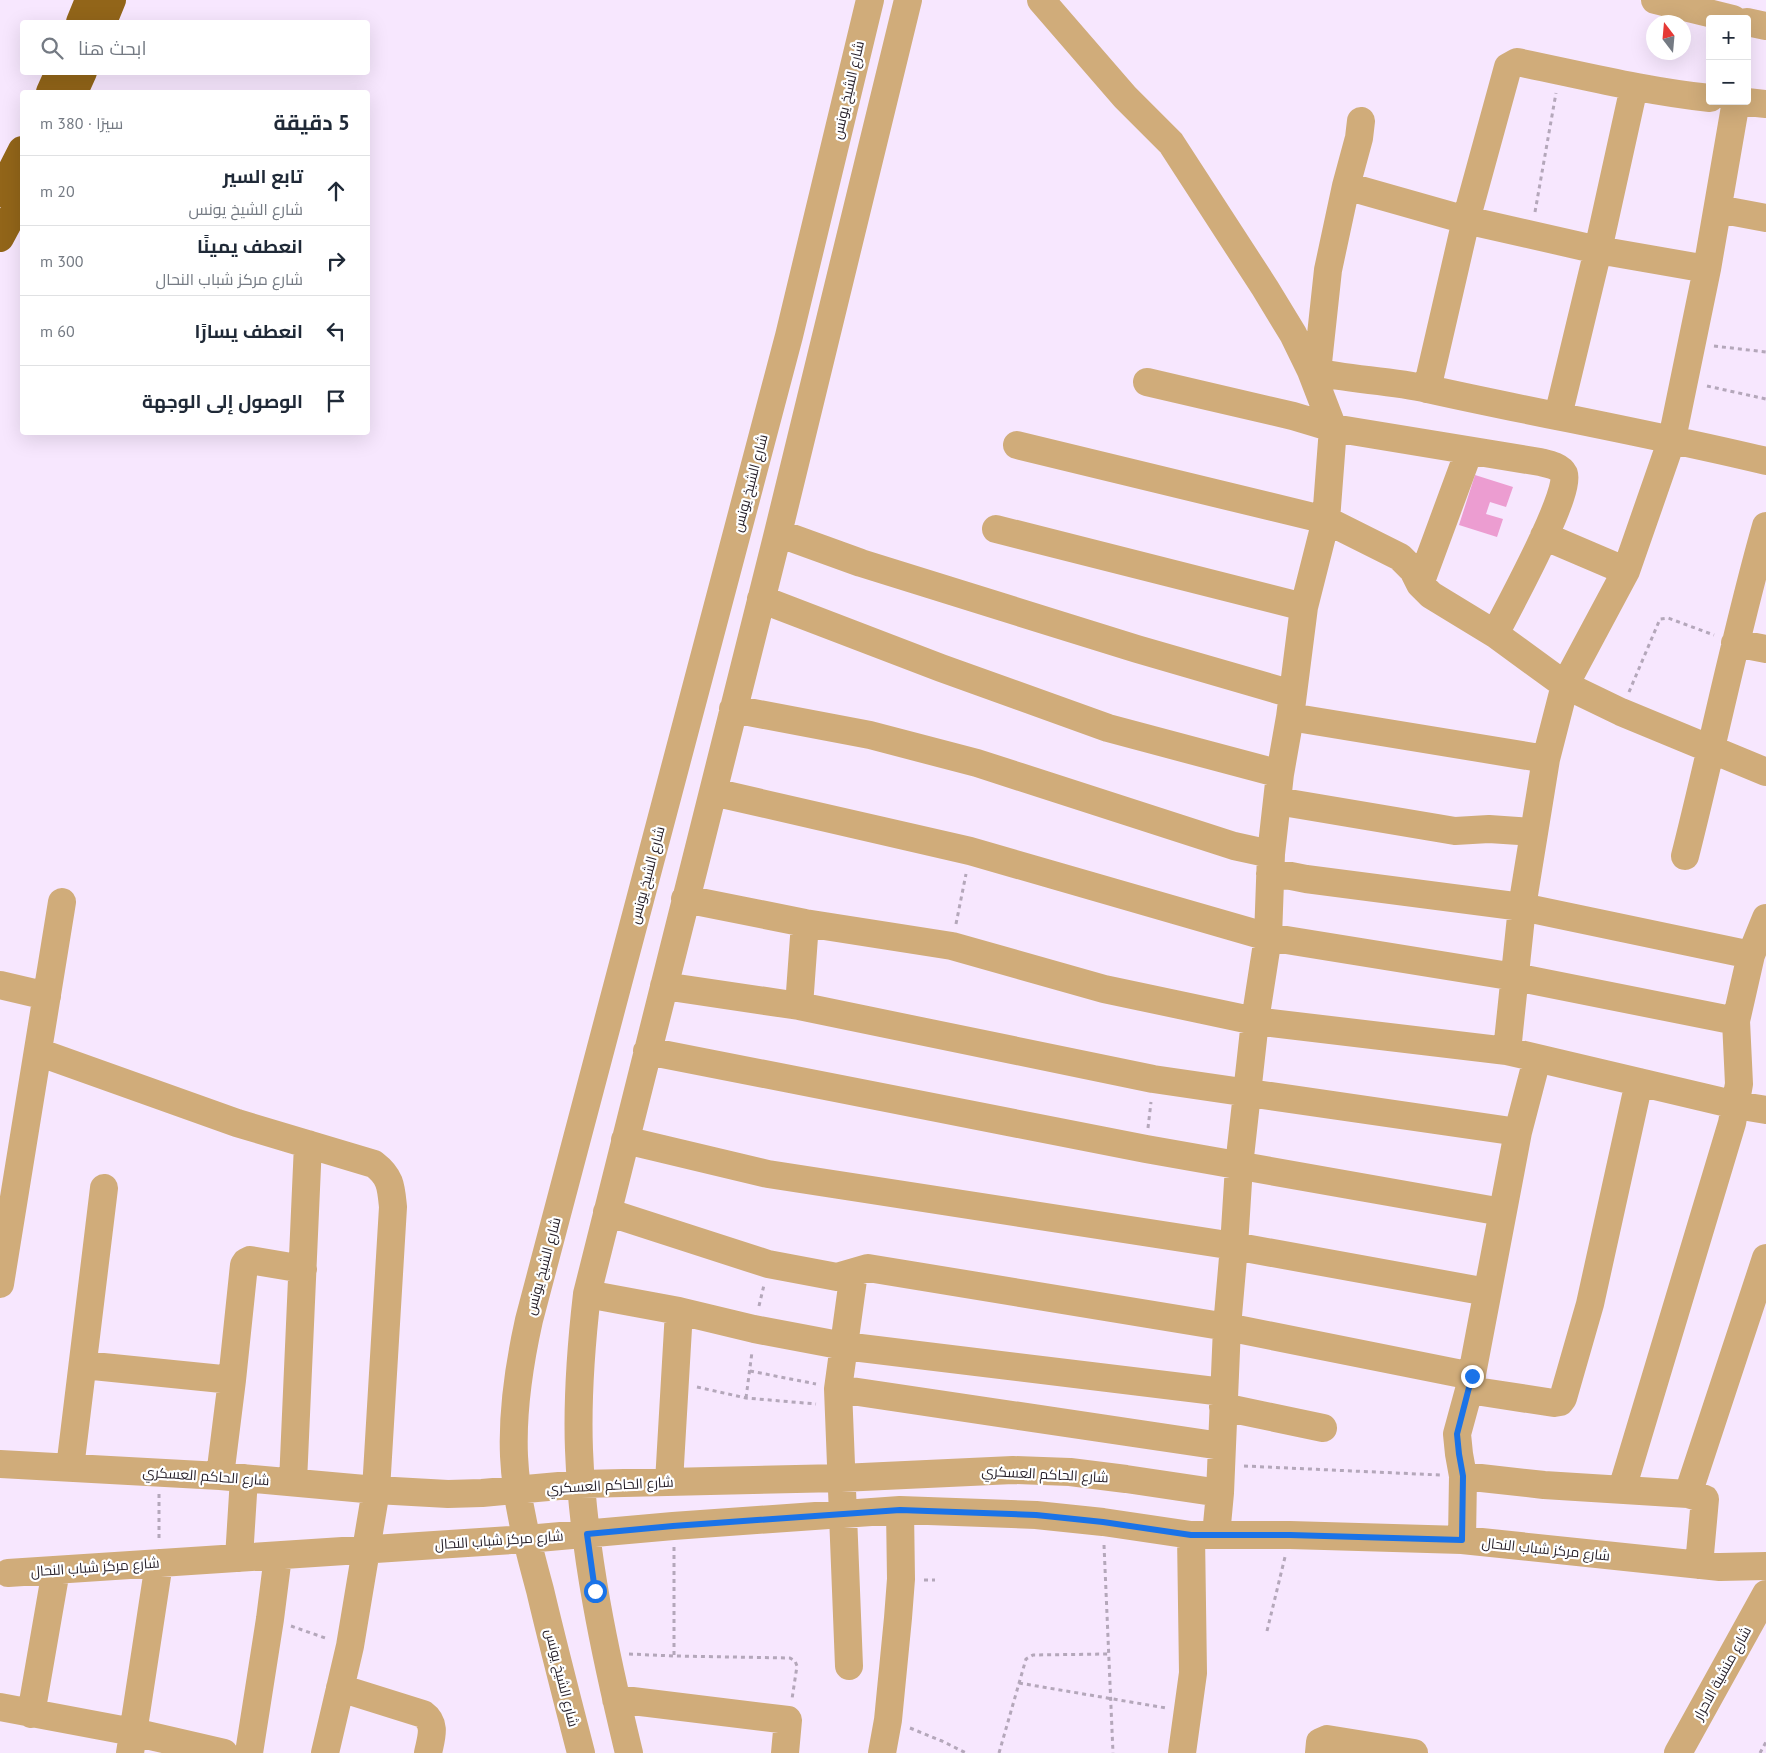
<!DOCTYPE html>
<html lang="ar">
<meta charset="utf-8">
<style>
body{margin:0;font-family:"PT Sans",Cairo,sans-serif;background:#f6f6f7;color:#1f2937;direction:rtl}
.controls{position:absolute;right:15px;top:15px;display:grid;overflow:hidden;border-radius:5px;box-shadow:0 5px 20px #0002}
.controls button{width:45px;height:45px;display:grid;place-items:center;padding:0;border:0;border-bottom:1px solid #e0e1e3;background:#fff;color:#1f2937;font:25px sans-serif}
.compass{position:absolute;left:1646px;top:15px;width:45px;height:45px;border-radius:50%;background:#fff;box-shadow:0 5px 20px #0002;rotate:344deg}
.stop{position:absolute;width:15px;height:15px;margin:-11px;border:4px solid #1a73e8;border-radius:50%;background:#fff}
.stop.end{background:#1a73e8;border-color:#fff;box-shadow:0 1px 5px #0008}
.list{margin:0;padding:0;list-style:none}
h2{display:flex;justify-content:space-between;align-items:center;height:65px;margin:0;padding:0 20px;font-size:21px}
h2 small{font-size:16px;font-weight:400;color:#747a83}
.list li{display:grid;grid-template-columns:32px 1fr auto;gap:15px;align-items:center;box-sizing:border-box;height:70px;padding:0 20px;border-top:1px solid #e0e1e3}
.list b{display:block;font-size:19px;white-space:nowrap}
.list p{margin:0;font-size:16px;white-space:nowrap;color:#747a83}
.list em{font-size:16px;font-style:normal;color:#747a83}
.icon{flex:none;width:28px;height:28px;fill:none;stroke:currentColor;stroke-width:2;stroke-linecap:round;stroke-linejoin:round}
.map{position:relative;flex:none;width:1766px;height:1753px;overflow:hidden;direction:ltr}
.search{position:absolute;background:#fff;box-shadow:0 5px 20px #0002;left:20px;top:20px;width:350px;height:55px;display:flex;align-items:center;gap:12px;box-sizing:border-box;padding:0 18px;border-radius:5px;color:#747a83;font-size:19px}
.panel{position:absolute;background:#fff;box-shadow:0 5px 20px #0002;left:20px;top:90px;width:350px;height:345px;border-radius:5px;direction:rtl}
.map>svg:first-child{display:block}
</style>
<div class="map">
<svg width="1766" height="1753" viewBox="0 0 1766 1753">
<rect width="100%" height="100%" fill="#f7e7fe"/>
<!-- building -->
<path fill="#ec9dd1" d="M 1475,475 L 1513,487 L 1506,507 L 1490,502 L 1486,514 L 1503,519 L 1497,537 L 1459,525 Z"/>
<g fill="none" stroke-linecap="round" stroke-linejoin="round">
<!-- path -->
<path stroke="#b4a7ba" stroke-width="3" stroke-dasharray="4 4" stroke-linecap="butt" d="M 1535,212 L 1556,93
M 1714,346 L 1766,352
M 1707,386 L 1766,399
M 1629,692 L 1660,619 L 1668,618 L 1714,635
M 956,924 L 966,874
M 1148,1128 L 1151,1102
M 759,1306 L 764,1285
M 750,1371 L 816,1384
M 697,1387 L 746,1398 L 816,1404
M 746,1398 L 752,1352
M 1244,1466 L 1440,1475
M 159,1494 L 159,1540
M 1104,1545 L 1113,1753
M 674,1547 L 674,1656
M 924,1580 L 935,1580
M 291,1626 L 328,1639
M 1267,1631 L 1285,1557
M 629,1654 L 674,1656 L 790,1658 L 795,1661 L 797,1666 L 792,1699
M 1019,1683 L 1166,1708
M 910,1728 L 942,1741 L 966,1753
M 999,1753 L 1026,1659 L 1033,1655 L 1108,1654
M 1760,1753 L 1766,1742"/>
<!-- minor -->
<path stroke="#d0ac7a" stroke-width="28" d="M 1041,0 L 1125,97 L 1171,143 L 1265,288 L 1293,334 L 1311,371 L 1333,428 L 1326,520 L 1304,607 L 1290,717 L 1280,774 L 1271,854 L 1268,937 L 1255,1021 L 1239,1166 L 1234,1246 L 1227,1327 L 1220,1493 L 1216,1535
M 1655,0 L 1733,19
M 1747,22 L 1766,26
M 1738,101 L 1766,104
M 1346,186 L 1466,220 L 1598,250 L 1707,269
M 1718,209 L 1766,218
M 1311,371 C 1349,380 1389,380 1428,389 C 1540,414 1654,434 1766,461
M 1317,372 L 1328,270 L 1346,186 L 1359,138 L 1361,121
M 1147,382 L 1293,416 L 1333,428 L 1540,462 C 1548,464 1560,466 1564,474 C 1571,494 1507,610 1495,634
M 1427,389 L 1466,220 L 1508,67 L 1517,62 C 1581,75 1644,91 1710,98
M 1558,416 L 1598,250 L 1634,87
M 1017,445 L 1326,520 L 1400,557 L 1413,570 L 1420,584 L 1431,595 L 1495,634 L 1565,685 L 1621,712 L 1766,772
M 996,529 L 1304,607
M 778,533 L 861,563 L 1137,649 L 1292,694
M 1544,536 L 1626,571
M 1420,584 L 1469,451
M 761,599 L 941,668 L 1108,728 L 1280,774
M 1735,643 L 1766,649
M 733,709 L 870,735 L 977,763 L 1234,846 L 1271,854
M 1290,717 L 1546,759
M 713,792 L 970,851 L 1268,937 L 1515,977 L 1736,1021
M 1277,801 L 1455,831 L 1489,829 L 1533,832
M 1685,856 C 1713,746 1735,635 1766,526
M 1270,874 L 1291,876 L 1306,879 L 1522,907 L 1751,955
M 685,899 L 805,923 L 952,946 L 1104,989 L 1255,1021 L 1507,1051 L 1736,1105 L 1766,1110
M 0,985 L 47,996
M 664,986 L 799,1006 L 1153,1079 L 1518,1132
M 799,1006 L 805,923
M 647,1051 L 1146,1149 L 1502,1212
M 1507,1051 L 1522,907 L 1546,759 L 1565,685 L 1626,571 L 1672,439 L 1707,269 L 1736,101
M 38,1052 L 237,1123 L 374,1164 C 391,1177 391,1187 393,1207 L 376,1490 L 350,1646 L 325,1753
M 625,1140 L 768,1174 L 1234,1246 L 1487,1292
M 607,1212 L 768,1264 L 837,1277 L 868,1268 L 1227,1327 L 1472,1376
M 0,1284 L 62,902
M 587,1294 L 679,1311 L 754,1329 L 844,1346 L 1223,1392
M 83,1365 L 232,1380
M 838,1389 L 1221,1446
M 1469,1390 L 1554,1403 L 1560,1402 L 1563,1398 L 1590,1304 L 1639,1082
M 1223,1407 L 1323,1428
M 0,1464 L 220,1476 L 376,1490 L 448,1494 L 482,1493 L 581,1484 L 841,1478 L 1013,1470 L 1070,1472 L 1126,1479 L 1220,1493
M 70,1468 L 104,1188
M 220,1476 L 232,1380 L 244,1265 L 246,1262 L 250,1260 L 303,1269
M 1463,1476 L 1544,1485 L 1688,1494 L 1705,1499 L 1699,1565
M 293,1482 L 308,1144
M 669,1482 L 679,1311
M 1622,1489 L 1732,1123 L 1739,1084 L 1736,1021 L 1751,955 L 1766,918
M 1688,1494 L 1766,1258
M 1462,1540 L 1463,1476 L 1459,1454 L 1457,1434 L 1469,1390 L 1518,1132 L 1537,1059
M 239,1558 L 244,1478
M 8,1573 L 527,1539 L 673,1526 L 900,1510 L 1036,1515 L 1103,1522 L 1191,1535 L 1290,1535 L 1462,1540 L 1720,1567 L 1766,1566
M 849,1666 L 838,1389 L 854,1272
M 340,1688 L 423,1714 C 437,1724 431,1738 428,1753
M 616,1699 L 788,1720 L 785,1753
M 0,1707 L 133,1732 L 224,1753
M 31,1714 L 56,1570
M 130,1753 L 159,1563
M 249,1753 L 270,1619 L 278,1556
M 581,1753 C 567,1699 553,1645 540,1590 C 528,1546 516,1501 514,1456 C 512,1409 519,1365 529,1320 L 789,336 L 870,0
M 629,1753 C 605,1654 583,1552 579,1450 C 577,1397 581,1346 587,1294 L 778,533 L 908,0
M 882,1753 L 888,1720 L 898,1618 L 901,1579 L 900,1510
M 1182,1753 L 1193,1673 L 1191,1535
M 1319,1753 L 1320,1742 L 1327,1739 L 1414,1753
M 1678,1753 L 1766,1594"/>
<!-- highway -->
<path stroke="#926519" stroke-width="28" d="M 80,22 L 89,0
M 103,22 L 112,0
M 50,92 L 59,72
M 74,92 L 83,72
M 0,193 L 22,150
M 0,238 L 22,197"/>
</g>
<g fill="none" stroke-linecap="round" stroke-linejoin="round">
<!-- route -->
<path stroke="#1a73e8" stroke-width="6" d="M 595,1591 L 587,1534 L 673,1526 L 900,1510 L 1036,1515 L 1103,1522 L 1191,1535 L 1290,1535 L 1462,1540 L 1463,1476 L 1459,1454 L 1457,1434 L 1472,1376"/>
</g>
<g text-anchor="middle" stroke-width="4.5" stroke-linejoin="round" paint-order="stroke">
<!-- street labels -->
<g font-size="14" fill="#241d27" stroke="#fff">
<text transform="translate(848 90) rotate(-77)" y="5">شارع الشيخ يونس</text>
<text transform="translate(750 483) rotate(-75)" y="5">شارع الشيخ يونس</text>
<text transform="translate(647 875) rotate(-75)" y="5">شارع الشيخ يونس</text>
<text transform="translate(543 1266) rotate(-75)" y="5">شارع الشيخ يونس</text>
<text transform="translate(1045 1474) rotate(3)" y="5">شارع الحاكم العسكري</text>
<text transform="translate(206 1476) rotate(4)" y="5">شارع الحاكم العسكري</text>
<text transform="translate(610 1485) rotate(-3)" y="5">شارع الحاكم العسكري</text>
<text transform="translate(499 1540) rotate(-4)" y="5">شارع مركز شباب النحال</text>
<text transform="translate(1546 1549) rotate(6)" y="5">شارع مركز شباب النحال</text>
<text transform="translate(95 1567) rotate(-4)" y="5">شارع مركز شباب النحال</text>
<text transform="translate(1722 1673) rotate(-61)" y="5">شارع منشية الاحرار</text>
<text transform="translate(562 1678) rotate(76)" y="5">شارع الشيخ يونس</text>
</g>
</g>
</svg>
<div class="controls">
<button>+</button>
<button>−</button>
</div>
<svg class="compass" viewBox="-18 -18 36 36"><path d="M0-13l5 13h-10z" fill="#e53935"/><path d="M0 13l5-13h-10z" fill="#747a83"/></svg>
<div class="stop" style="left:595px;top:1591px"></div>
<div class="stop end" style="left:1472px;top:1376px"></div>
<div class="search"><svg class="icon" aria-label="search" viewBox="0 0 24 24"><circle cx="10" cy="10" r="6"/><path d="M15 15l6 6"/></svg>ابحث هنا</div>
<section class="panel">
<h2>5 دقيقة<small>سيرًا · 380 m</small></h2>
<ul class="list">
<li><svg class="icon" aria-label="ahead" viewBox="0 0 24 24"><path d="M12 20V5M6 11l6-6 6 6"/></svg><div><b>تابع السير</b><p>شارع الشيخ يونس</p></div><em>20 m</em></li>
<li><svg class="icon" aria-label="right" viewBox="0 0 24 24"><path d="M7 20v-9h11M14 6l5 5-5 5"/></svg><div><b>انعطف يمينًا</b><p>شارع مركز شباب النحال</p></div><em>300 m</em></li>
<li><svg class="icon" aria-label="left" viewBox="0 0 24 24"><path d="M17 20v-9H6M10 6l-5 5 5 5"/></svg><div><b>انعطف يسارًا</b></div><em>60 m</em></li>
<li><svg class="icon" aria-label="arrive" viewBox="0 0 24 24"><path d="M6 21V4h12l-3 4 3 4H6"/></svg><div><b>الوصول إلى الوجهة</b></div></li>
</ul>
</section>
</div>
